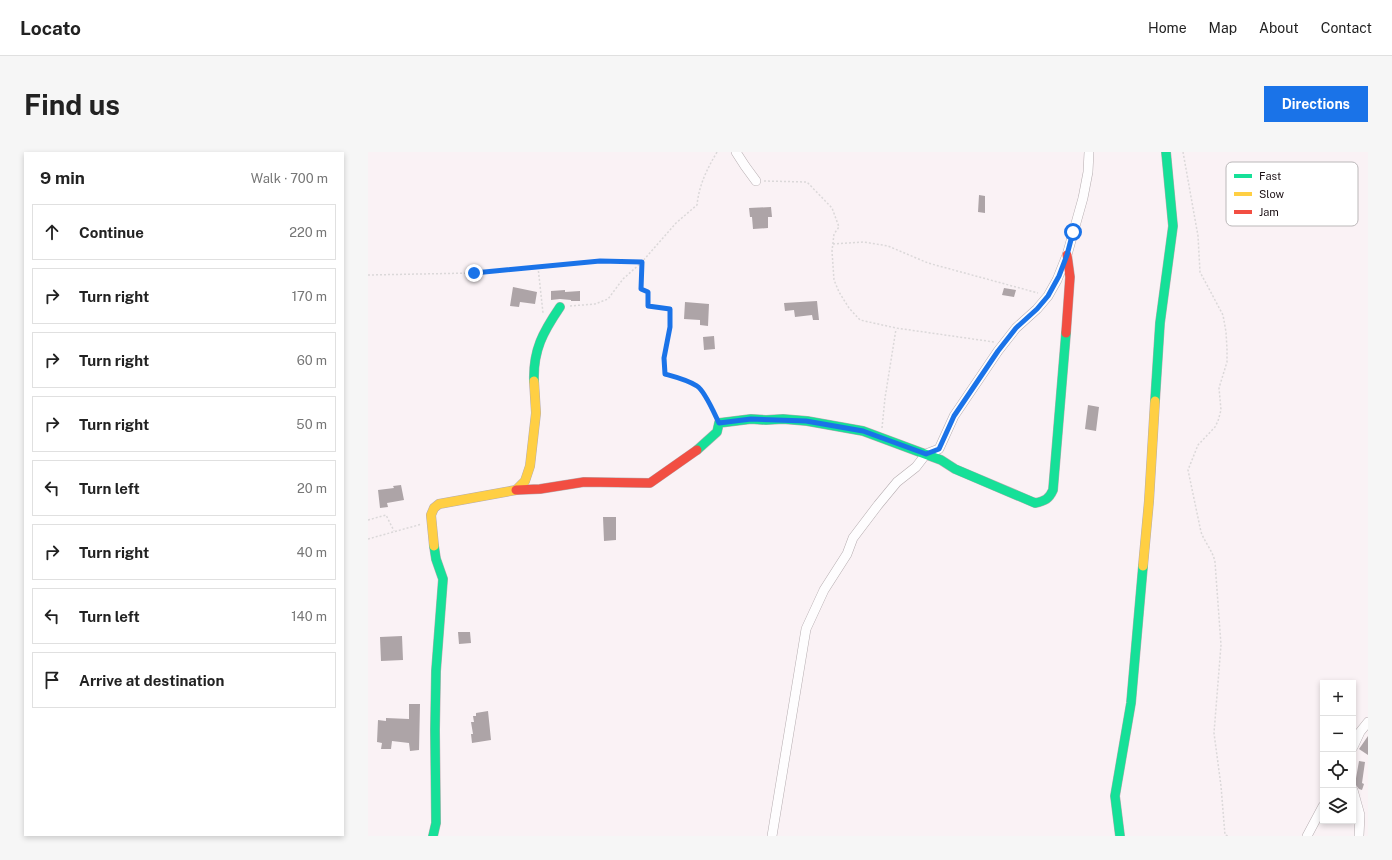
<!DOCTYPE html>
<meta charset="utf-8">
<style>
body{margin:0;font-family:"Public Sans",sans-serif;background:#f6f6f6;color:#222}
.controls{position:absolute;right:12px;bottom:12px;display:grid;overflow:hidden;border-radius:0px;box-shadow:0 2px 6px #0003}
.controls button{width:36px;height:36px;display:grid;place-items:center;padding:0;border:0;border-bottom:1px solid #e0e0e0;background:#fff;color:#222;font:20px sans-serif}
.stop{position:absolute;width:12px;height:12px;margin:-9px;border:3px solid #1a73e8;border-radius:50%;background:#fff}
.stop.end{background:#1a73e8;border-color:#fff;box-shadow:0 1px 4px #0008}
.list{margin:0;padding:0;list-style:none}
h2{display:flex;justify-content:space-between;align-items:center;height:52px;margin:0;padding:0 16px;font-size:17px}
h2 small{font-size:13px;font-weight:400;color:#767676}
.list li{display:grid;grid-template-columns:26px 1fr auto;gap:12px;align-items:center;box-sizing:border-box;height:56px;margin:0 8px 8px;padding:0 8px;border:1px solid #e0e0e0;border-radius:0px}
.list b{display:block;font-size:15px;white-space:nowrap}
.list em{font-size:13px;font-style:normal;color:#767676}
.icon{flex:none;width:22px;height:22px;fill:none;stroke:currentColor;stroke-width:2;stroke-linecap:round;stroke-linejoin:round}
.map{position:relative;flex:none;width:1000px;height:684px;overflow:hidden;border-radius:0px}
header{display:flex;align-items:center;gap:24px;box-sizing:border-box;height:56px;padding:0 20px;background:#fff;border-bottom:1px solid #e0e0e0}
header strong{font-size:19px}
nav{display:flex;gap:22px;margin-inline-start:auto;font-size:14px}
.intro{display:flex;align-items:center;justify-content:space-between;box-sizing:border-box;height:96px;padding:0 24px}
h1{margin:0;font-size:28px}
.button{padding:10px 18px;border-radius:0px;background:#1a73e8;color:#fff;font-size:14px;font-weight:700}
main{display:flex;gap:24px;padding:0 24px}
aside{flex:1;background:#fff;border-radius:0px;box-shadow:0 2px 6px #0003}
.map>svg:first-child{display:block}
</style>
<header>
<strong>Locato</strong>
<nav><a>Home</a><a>Map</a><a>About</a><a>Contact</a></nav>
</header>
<div class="intro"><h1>Find us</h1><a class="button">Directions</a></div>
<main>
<aside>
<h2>9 min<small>Walk · 700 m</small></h2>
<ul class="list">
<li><svg class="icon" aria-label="ahead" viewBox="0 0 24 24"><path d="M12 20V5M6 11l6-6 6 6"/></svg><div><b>Continue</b></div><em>220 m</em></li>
<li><svg class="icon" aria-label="right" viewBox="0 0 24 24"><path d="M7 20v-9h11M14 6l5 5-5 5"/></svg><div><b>Turn right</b></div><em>170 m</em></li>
<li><svg class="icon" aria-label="right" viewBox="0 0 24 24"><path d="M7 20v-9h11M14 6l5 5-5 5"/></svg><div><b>Turn right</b></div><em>60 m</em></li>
<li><svg class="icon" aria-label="right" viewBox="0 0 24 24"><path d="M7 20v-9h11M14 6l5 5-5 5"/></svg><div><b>Turn right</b></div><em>50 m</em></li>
<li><svg class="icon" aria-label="left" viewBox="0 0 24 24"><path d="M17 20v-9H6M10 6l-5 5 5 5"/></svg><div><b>Turn left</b></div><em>20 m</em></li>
<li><svg class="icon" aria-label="right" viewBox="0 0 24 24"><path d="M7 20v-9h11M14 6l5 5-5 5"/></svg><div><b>Turn right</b></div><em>40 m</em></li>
<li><svg class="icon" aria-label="left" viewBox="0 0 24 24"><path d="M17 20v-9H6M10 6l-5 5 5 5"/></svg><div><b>Turn left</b></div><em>140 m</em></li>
<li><svg class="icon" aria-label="arrive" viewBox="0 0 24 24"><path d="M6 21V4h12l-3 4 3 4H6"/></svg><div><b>Arrive at destination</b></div></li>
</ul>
</aside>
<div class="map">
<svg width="1000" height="684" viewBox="0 0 1000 684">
<rect width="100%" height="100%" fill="#faf2f5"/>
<!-- building -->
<path fill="#ada4a7" d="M 611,43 L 617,44 L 617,61 L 610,60 Z
M 403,55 L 404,65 L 400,65 L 400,76 L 385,77 L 384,65 L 382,65 L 381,56 Z
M 145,135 L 169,140 L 167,152 L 152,150 L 151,155 L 142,154 Z
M 636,136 L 648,138 L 646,145 L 634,143 Z
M 197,138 L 197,140 L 212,139 L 212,149 L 203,149 L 203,148 L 192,147 L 183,148 L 183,139 Z
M 449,149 L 451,168 L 445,168 L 444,163 L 427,165 L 426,158 L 417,159 L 416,151 Z
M 317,150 L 341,152 L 340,174 L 332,173 L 332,168 L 316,167 Z
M 346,184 L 347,197 L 336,198 L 335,185 Z
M 720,253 L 731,255 L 728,279 L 717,277 Z
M 33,333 L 36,348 L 19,351 L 20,355 L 12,356 L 10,338 L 26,336 L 25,334 Z
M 235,365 L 248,365 L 248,388 L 236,389 Z
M 90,480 L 102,480 L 103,491 L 91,492 Z
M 34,484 L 35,508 L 13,509 L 12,485 Z
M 41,552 L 52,552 L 51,598 L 42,599 L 41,591 L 24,589 L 23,597 L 13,597 L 14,591 L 9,590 L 10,568 L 18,569 L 18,566 L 41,567 Z
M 120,559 L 123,588 L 104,591 L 103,582 L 105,582 L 103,570 L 106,570 L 105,564 L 108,564 L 108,561 Z
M 1000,584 L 1000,603 L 991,597 Z
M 991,609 L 997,610 L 994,631 L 996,632 L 994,638 L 991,637 L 987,632 Z"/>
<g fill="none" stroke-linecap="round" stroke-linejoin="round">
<defs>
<path id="street" d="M 368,0 L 377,14 L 388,29
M 985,595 L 992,580 L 1000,570
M 985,638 L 992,663 L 991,684
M 404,684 L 438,477 L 456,438 L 479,402 L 485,386 L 510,353 L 529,330 L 548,315 L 558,302 L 571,297 L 586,264 L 630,199 L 648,176 L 669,157 L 680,144 L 689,128 L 699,103 L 715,46 L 720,20 L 721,0
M 939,684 L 955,654"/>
<path id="fast" d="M 166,229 C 165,198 175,180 192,155
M 787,249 L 792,171 L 805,74 L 798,0
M 329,298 L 349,280 L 351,271 L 383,267 L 398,268 L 415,267 L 439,269 L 495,279 L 573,308 L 587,317 L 667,351 C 677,349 681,347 685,338 L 698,181
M 65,684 L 68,671 L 67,578 L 68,519 L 75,427 L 68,407 L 66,394
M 752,684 L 747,644 L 763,551 L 775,414"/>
<path id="slow" d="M 66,394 L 63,363 L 66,356 L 71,352 L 148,338 L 157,329 L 162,314 L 168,261 L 166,229
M 775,414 L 781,349 L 787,249"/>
<path id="jam" d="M 698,181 L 702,125 L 699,103
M 148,338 L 172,337 L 216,330 L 282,331 L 329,298"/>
</defs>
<!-- street casing -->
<use href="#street" stroke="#b5acaf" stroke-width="10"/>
<!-- fast casing -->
<use href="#fast" stroke="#b5acaf" stroke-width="10"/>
<!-- slow casing -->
<use href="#slow" stroke="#b5acaf" stroke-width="10"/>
<!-- jam casing -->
<use href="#jam" stroke="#b5acaf" stroke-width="10"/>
<!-- path -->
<path stroke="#dbd8d9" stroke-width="1.5" stroke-dasharray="2 2" stroke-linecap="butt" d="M 815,0 L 830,84 L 832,120 L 855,163 L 858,180 L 859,197 L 859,210 L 851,236 L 853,258 L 850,269 L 847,275 L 830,293 L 820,318 L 833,380 C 837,391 845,399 847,410 L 853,493 L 846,581 L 853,634 L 857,683 L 861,684
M 396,29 L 439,30 L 464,56 L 471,75 L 466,82 L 464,99 L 466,128 L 471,140 L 481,156 L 492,168 L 528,176 L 626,190
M 465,92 L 496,90 L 520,94 L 560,111 L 670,141
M 170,115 L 175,161
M 0,123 L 105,121 L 232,109 L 274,110 L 273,137 L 280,140 L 280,154 L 302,157 L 302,175 L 295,206 L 297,222 L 311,226 L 330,235 L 347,263
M 202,154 L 227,152 L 240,147 L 255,127 L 274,110 L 308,71 L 329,53 C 331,33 339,17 349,0
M 514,276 L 517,246 L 528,177
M 0,368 L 18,363 L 26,379
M 0,387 L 54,372"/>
<!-- street -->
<use href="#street" stroke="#fefdfe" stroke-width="9"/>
<!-- fast -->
<use href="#fast" stroke="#16e098" stroke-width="9"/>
<!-- slow -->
<use href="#slow" stroke="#ffcf43" stroke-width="9"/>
<!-- jam -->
<use href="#jam" stroke="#f24e42" stroke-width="9"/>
</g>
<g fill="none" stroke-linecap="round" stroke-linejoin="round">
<!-- route -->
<path stroke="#1a73e8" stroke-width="5" d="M 106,121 L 232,109 L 274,110 L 273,137 L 280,140 L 280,154 L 302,157 L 302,175 L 296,206 L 297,222 C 308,225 320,228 329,234 C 337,239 347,263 351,271 L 383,267 L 438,269 L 495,279 L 558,302 L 571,297 L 586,264 L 630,199 L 648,176 L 669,157 L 680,144 L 691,124 L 699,103 L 705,80"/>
</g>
<!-- legend -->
<rect x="858" y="10" width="132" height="64" rx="6" fill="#fff" stroke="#bbb8b9" stroke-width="1"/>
<rect x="866" y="22" width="18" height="4" fill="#16e098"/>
<rect x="866" y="40" width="18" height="4" fill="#ffcf43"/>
<rect x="866" y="58" width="18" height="4" fill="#f24e42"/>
<g font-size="11" fill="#1c1115">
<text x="891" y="28">Fast</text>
<text x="891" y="46">Slow</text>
<text x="891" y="64">Jam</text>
</g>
</svg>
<div class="controls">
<button>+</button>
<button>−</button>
<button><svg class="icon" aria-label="locate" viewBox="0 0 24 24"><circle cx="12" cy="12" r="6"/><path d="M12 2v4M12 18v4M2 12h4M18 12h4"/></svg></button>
<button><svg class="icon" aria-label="layers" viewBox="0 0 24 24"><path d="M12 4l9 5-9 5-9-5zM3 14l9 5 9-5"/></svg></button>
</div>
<div class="stop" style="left:705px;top:80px"></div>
<div class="stop end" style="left:106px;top:121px"></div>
</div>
</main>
